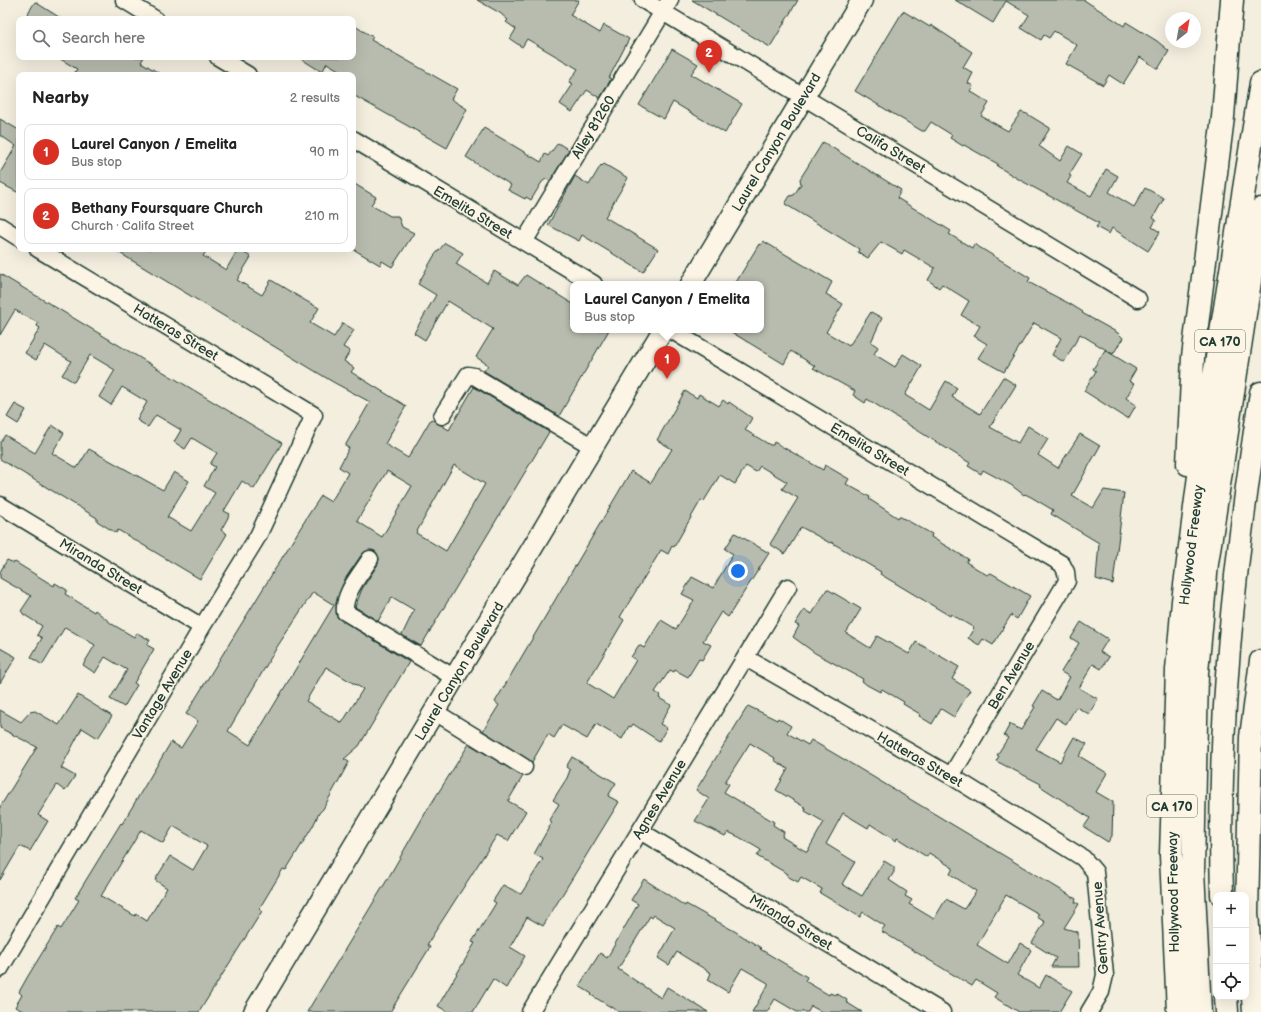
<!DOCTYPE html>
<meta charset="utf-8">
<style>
body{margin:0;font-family:"Balsamiq Sans",sans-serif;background:#f6f6f6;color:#222}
.controls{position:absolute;right:12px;bottom:12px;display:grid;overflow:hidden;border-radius:8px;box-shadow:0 4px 16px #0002}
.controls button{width:36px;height:36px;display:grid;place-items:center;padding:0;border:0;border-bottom:1px solid #e0e0e0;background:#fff;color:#222;font:20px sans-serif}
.compass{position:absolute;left:1165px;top:12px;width:36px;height:36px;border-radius:50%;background:#fff;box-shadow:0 4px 16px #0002;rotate:31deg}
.you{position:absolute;left:738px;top:571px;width:14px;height:14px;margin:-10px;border:3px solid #fff;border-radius:50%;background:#1a73e8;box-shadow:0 0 0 6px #1a73e833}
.badge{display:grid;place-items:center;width:26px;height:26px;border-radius:50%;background:#d93025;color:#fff;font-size:13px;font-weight:700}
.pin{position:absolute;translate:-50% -33px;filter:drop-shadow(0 1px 2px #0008)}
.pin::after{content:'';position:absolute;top:21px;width:14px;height:12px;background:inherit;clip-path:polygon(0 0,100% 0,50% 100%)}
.popup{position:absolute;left:570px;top:281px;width:194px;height:52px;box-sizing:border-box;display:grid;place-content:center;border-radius:8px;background:#fff;filter:drop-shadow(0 1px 3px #0005);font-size:13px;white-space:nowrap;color:#767676}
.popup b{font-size:15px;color:#222}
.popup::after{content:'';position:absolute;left:50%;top:100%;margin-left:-8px;border:8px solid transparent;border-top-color:#fff}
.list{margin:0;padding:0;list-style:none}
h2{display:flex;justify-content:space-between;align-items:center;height:52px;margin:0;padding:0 16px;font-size:17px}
h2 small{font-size:13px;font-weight:400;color:#767676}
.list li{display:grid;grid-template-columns:26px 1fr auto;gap:12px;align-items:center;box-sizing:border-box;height:56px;margin:0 8px 8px;padding:0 8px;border:1px solid #e0e0e0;border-radius:8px}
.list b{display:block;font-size:15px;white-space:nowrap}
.list p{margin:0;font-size:13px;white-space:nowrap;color:#767676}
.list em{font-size:13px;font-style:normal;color:#767676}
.icon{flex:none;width:22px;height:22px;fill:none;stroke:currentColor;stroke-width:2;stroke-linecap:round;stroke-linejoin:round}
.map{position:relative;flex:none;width:1261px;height:1012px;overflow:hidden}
.search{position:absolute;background:#fff;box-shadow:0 4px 16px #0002;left:16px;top:16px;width:340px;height:44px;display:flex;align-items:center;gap:10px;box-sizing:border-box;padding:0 14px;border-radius:8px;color:#767676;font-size:15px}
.panel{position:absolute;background:#fff;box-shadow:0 4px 16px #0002;left:16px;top:72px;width:340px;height:180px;border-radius:8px}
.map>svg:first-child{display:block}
</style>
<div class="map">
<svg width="1261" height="1012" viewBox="0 0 1261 1012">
<rect width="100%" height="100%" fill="#f3eede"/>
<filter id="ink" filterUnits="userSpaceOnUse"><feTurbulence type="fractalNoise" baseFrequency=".025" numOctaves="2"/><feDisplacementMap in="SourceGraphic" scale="8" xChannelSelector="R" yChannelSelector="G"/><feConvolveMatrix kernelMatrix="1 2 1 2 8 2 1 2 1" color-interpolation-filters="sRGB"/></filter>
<g filter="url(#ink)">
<!-- building -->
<path fill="#b8bcae" stroke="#1f3d34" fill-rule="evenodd" d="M 477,0 L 579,0 L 570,15 L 600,33 L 604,25 L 629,39 L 609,78 L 611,79 L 600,98 L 587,90 L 572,112 L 560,104 L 573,84 L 569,82 L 578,69 L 527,39 L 522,47 L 510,39 L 516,29 L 506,22 L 508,20 L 500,13 Z
M 692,0 L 798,0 L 770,47 Z
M 955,0 L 1084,0 L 1124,26 L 1126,22 L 1157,41 L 1169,51 L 1158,69 L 1140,57 L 1123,84 L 1109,75 L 1103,85 L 1066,64 L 1077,45 L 1054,31 L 1049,38 L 1044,35 L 1041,40 L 1021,28 L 1029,15 L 1006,1 L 993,23 Z
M 35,2 L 62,19 L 24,19 Z
M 903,11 L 930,27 L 931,25 L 972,52 L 963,67 L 973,73 L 968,83 L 973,86 L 970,91 L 989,103 L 981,116 L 1008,131 L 1021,112 L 1027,114 L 1050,128 L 1039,146 L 1060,161 L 1069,146 L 1082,154 L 1069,175 L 1071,176 L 1067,183 L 1091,196 L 1106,169 L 1118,176 L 1109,192 L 1134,207 L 1145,188 L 1164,198 L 1153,218 L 1156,220 L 1152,227 L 1160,232 L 1148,251 L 1112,228 L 1109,234 L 1096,227 L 1099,223 L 1020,180 L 997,166 L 998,164 L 964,145 L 963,146 L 950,138 L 952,135 L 931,122 L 925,131 L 922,131 L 855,91 Z
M 353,25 L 373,37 L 371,40 L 457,89 L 451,99 L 467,109 L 447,148 L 353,95 L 353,75 L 347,75 L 327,63 L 322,72 L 298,57 L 353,57 Z
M 672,49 L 698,64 L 691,74 L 742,104 L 725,133 L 673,102 L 664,119 L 639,105 Z
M 57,57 L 144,57 L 141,62 L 162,75 L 73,75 L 77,69 Z
M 0,119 L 19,130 L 19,193 L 0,183 L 0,173 L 16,146 L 0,135 Z
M 484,128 L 541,162 L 545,154 L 548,156 L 558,143 L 569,150 L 550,181 L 546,179 L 542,182 L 531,200 L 526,197 L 525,199 L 508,190 L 511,185 L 466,157 Z
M 823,142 L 901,190 L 897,198 L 951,231 L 949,234 L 972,248 L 974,244 L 1030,278 L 1028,282 L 1070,304 L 1083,312 L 1082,313 L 1118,333 L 1123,338 L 1113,354 L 1080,334 L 1064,362 L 1052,355 L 1061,338 L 1034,323 L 1004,372 L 978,358 L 987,344 L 974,336 L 980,326 L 961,315 L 969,301 L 942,284 L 939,288 L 928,280 L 935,268 L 904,250 L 902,254 L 881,242 L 868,258 L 858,252 L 859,249 L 785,204 L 790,196 L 794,195 L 801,184 L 800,179 Z
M 604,164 L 628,178 L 605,217 L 658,249 L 643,272 L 582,235 L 579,241 L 548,225 L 575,176 L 589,185 L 601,165 L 602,166 Z
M 353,183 L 376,197 L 371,205 L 390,216 L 398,216 L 402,227 L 414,233 L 392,267 L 382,261 L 380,265 L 353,249 Z
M 763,241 L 832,282 L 826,294 L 843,304 L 826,332 L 849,346 L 871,312 L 882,318 L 871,342 L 878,347 L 874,354 L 895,367 L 903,354 L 922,366 L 905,395 L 929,410 L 946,381 L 957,388 L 952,397 L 980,414 L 1003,377 L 1016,385 L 990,427 L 1018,443 L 1028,426 L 1048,439 L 1038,455 L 1058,468 L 1080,434 L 1100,446 L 1072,496 L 1093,508 L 1104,490 L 1124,493 L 1113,584 L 1096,579 L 1099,543 L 1051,514 L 1053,510 L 1031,497 L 1025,494 L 1024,495 L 1011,485 L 983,470 L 981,474 L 968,466 L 970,463 L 867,399 L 865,403 L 853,395 L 855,391 L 813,368 L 815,366 L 791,351 L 784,364 L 728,330 L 761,330 L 761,284 L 735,284 L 759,244 L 761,245 Z
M 445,243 L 463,253 L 456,264 L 487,283 L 494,271 L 518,285 L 526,275 L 573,304 L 573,330 L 609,330 L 559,416 L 484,371 L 488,365 L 476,357 L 493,329 L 448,301 L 425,340 L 414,333 L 436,295 L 418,284 L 434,256 Z
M 113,249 L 208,249 L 203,256 L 226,270 L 238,249 L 251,257 L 237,280 L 262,295 L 271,280 L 306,301 L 319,308 L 310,323 L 334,337 L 343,323 L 354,330 L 343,347 L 350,351 L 344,361 L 354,368 L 351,372 L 406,406 L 385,444 L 408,458 L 431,419 L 449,430 L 474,387 L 549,432 L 421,646 L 402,635 L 414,610 L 392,597 L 378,621 L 355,607 L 362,589 L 378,564 L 379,559 L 375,551 L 370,550 L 362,554 L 345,579 L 336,603 L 337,617 L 409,662 L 359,746 L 344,759 L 349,762 L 323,809 L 319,813 L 313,826 L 286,870 L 283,869 L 259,909 L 262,911 L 199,1012 L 25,1012 L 15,1007 L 22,995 L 19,992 L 28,976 L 58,927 L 61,929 L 79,900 L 75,898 L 121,823 L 122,824 L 171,742 L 181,748 L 198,721 L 186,714 L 309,514 L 321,496 L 331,502 L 348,473 L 339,467 L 349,448 L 345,446 L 370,402 L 333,382 ZM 454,465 L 485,484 L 446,551 L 416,533 ZM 387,471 L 412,486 L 382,537 L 357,521 ZM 313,592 L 334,605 L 250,745 L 228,731 L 277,647 ZM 326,667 L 363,689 L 342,723 L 306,701 ZM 173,826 L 207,846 L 193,870 L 170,856 L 155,880 L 167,888 L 147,921 L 136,914 L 135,916 L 101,896 L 141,830 L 163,843 Z
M 0,274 L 282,443 L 254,489 L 242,481 L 224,511 L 230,514 L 221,530 L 227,534 L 200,579 L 118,530 L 116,533 L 97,521 L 97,518 L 0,459 L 0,443 L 5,435 L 35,453 L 52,425 L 64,433 L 52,453 L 77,468 L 89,449 L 163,490 L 174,472 L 189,481 L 167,517 L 191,531 L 215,493 L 204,486 L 215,467 L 210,464 L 217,453 L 192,438 L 185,449 L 174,442 L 181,430 L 156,415 L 148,427 L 137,420 L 147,402 L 122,387 L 111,405 L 99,397 L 115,370 L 90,355 L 74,382 L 62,375 L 71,361 L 45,345 L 36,360 L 25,353 L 40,328 L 37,326 L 38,323 L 15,310 L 0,335 Z
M 1105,350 L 1136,369 L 1129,381 L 1134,384 L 1126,398 L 1136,405 L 1128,419 L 1084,391 L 1096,371 L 1093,369 Z
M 685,391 L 697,398 L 699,394 L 719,406 L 723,400 L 728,404 L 729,402 L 752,418 L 745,430 L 770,445 L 773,445 L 774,442 L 823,470 L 825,465 L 849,479 L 846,484 L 870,497 L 869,499 L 898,518 L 899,516 L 932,534 L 931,537 L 968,559 L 966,562 L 987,575 L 991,573 L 1030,596 L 1017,619 L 1011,615 L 993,645 L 983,639 L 979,645 L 968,638 L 974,628 L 951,614 L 950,616 L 880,574 L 881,572 L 831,542 L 830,543 L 801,527 L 785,554 L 770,544 L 798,498 L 782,489 L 787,482 L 760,466 L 756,472 L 746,466 L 735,484 L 720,475 L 704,501 L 701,500 L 674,547 L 672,546 L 668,554 L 661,550 L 620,617 L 624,620 L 587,683 L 613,699 L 636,660 L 631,657 L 639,645 L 644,648 L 661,620 L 676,629 L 694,600 L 682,594 L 692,577 L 713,588 L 733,554 L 725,549 L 735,533 L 769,553 L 728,617 L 721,612 L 703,641 L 711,645 L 702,660 L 699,659 L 688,677 L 675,670 L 674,672 L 670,670 L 655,692 L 660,695 L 659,698 L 671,705 L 660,724 L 667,728 L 659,741 L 633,724 L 631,727 L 629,726 L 622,739 L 596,724 L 587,739 L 562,725 L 554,738 L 548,734 L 532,762 L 483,731 L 499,705 L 495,702 L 631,471 L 651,483 L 672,449 L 657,440 Z
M 15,404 L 26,410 L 18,424 L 7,417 Z
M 7,560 L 14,563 L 15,562 L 54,586 L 55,583 L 67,590 L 65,594 L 94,612 L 95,610 L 112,624 L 134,637 L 137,633 L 150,640 L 147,645 L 154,649 L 134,683 L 137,685 L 124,707 L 110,699 L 127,670 L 105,657 L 95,673 L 83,665 L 95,645 L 65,627 L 42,665 L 31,657 L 42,638 L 37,635 L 42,626 L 23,614 L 23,613 L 21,611 L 31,596 L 0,578 L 0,572 Z
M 827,589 L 861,609 L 846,633 L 870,648 L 877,636 L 909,654 L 916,642 L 959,667 L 952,679 L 970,690 L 954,717 L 941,709 L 932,724 L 919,716 L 920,714 L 903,704 L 904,702 L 882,689 L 880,692 L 867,685 L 862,681 L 863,679 L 815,653 L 793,637 L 799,626 L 795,624 L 804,610 L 812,614 Z
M 1081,622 L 1108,639 L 1100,652 L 1109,657 L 1101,669 L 1093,664 L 1079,688 L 1098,699 L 1089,714 L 1076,707 L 1066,724 L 1056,718 L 1036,749 L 1060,762 L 1074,737 L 1087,744 L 1079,756 L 1107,773 L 1096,792 L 1113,802 L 1112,836 L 1108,842 L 1084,827 L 1090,818 L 1040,786 L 1041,784 L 996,761 L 999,756 L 997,755 L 1008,738 L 1004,735 L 1010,724 L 1021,730 L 1035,707 L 1033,706 L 1042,691 L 1057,700 L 1070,677 L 1061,672 L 1079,643 L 1071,638 Z
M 0,648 L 16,657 L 0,683 Z
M 78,695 L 112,716 L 98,738 L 82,728 L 61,768 L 75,776 L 65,791 L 57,785 L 38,815 L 48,821 L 30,851 L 20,846 L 0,880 L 0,807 L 37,747 L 0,728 L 0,710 L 21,722 L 30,712 L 35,711 L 59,725 Z
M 748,706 L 777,720 L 778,718 L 791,726 L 787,733 L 808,745 L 811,740 L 840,757 L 1076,899 L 1075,902 L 1079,904 L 1064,928 L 1078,932 L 1079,967 L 1051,967 L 1056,958 L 1032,943 L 1045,922 L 1037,917 L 1039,914 L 1006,895 L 977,945 L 1008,964 L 1020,943 L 1031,950 L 1017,975 L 1039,988 L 1046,975 L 1072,991 L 1059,1012 L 1019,1012 L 994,997 L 997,993 L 976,980 L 972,986 L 881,931 L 885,926 L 863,912 L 860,917 L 820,893 L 822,889 L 801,877 L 798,882 L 787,876 L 788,874 L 757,856 L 761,850 L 739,837 L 728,832 L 725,836 L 695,821 L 709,799 L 696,790 ZM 750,743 L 775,758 L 774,760 L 788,769 L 776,790 L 806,808 L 805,811 L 824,822 L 807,852 L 782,837 L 784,832 L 773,825 L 774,822 L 724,792 L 729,784 L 725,782 ZM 843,813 L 868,828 L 870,824 L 896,841 L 897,838 L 927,857 L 929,853 L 953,868 L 950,874 L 976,891 L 964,909 L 946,899 L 934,919 L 909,904 L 912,900 L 905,896 L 907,892 L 889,880 L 894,872 L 894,867 L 884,861 L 862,896 L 842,884 L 855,862 L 826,844 Z
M 469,744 L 523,776 L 508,801 L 526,811 L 508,841 L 497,835 L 431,938 L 427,945 L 430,947 L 390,1012 L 307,1012 L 387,880 L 426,812 Z
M 572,757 L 616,783 L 608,796 L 619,802 L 543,926 L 527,917 L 510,947 L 525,956 L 506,988 L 493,979 L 473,1012 L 448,1012 L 438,1006 L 475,943 L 472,942 L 496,903 L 493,901 L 503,885 L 521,894 L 543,859 L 534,854 L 552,822 L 549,820 L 559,804 L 553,800 L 567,778 L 570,770 L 566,767 Z
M 644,879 L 685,906 L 686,904 L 736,932 L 761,948 L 760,949 L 807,977 L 805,981 L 829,995 L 830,993 L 835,995 L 836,993 L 847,1000 L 846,1002 L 862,1012 L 822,1012 L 811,1006 L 808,1012 L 797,1012 L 775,999 L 767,1012 L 752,1012 L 768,985 L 768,983 L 742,968 L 728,992 L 708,980 L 711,973 L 677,952 L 669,965 L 658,958 L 675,928 L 654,915 L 652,918 L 650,916 L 618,969 L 661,998 L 667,987 L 708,1012 L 619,1012 L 591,995 L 592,994 L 579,986 L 600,953 L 607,958 L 638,904 L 631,900 Z"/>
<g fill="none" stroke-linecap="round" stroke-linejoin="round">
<defs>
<path id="minor" d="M 124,0 L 155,19
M 643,0 L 1138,299
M 218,57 L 248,75
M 353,139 L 594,284
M 0,226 L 19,238
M 524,242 L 670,0
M 671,330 L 1062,564 L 1066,572 L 1067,581 L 951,776
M 442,416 L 468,375 L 474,376 L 593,447
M 0,505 L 202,627
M 370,559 C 361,574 343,593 345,612 L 455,678
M 746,658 L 951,776 L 1083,858 L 1095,872 L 1105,975 L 1101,992 L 1089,1012
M 435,712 L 524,767
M 640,831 L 942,1012
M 0,969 L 202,627 L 258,536 L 314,415 L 38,249
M 530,1012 L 788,587"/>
<path id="major" d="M 691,284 L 862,0
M 254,1012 L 663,330"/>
<path id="highway" d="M 1188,464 L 1193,357 L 1223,117 L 1232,0
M 1222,895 C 1217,724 1234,561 1261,393
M 1226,997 L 1227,1012
M 1178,1012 L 1171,855 L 1177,670 L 1183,601 L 1203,445 L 1261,83
M 1200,1012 L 1193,871 L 1197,672 L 1207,563 L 1261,209
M 1254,1012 L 1247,913 L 1251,737 L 1261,661"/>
</defs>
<!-- minor casing -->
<use href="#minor" stroke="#1f3d34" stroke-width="19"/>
<!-- major casing -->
<use href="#major" stroke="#1f3d34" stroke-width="23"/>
<!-- highway casing -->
<use href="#highway" stroke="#1f3d34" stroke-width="25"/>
<!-- minor -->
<use href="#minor" stroke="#fcf5e5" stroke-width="16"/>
<!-- major -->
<use href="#major" stroke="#fcf5e5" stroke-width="20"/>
<!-- highway -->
<use href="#highway" stroke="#fcf5e5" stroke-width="22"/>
</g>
</g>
<g text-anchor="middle" stroke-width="3" stroke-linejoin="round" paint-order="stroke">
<!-- shield labels -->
<g fill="#fcf5e5" stroke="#617469" stroke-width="1">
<rect x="1195" y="330" width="50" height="22" rx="3"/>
<rect x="1147" y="795" width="50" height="22" rx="3"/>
</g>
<g font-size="13" font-weight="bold" fill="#1f3d34">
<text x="1220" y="346">CA 170</text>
<text x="1172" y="811">CA 170</text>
</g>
<!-- street labels -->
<g font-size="14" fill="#1f3d34" stroke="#fcf5e5">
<text transform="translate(593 127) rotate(-59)" y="5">Alley 81260</text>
<text transform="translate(776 142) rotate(-59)" y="5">Laurel Canyon Boulevard</text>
<text transform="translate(891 149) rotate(31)" y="5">Califa Street</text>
<text transform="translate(473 212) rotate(31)" y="5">Emelita Street</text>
<text transform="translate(176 332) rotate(31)" y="5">Hatteras Street</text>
<text transform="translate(870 449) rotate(31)" y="5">Emelita Street</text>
<text transform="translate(1191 545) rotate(-83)" y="5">Hollywood Freeway</text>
<text transform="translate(101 566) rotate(31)" y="5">Miranda Street</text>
<text transform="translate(459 671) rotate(-59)" y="5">Laurel Canyon Boulevard</text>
<text transform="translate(1011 675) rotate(-59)" y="5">Ben Avenue</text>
<text transform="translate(162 694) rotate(-59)" y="5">Vantage Avenue</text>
<text transform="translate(920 759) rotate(30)" y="5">Hatteras Street</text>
<text transform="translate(659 799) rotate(-59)" y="5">Agnes Avenue</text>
<text transform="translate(1173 892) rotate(-91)" y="5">Hollywood Freeway</text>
<text transform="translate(791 922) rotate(31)" y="5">Miranda Street</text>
<text transform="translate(1100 928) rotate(-94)" y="5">Gentry Avenue</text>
</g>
</g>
</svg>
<div class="controls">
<button>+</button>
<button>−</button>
<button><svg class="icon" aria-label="locate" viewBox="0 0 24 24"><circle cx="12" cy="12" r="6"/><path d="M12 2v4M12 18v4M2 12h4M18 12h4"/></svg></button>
</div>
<svg class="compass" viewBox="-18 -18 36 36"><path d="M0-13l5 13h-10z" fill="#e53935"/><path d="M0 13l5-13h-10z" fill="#767676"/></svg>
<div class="you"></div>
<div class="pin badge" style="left:667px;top:379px">1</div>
<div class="popup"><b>Laurel Canyon / Emelita</b>Bus stop</div>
<div class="pin badge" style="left:709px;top:73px">2</div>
<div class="search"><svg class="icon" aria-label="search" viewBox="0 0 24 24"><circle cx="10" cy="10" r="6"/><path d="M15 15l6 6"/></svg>Search here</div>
<section class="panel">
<h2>Nearby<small>2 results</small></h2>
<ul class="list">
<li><span class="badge">1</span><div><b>Laurel Canyon / Emelita</b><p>Bus stop</p></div><em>90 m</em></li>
<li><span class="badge">2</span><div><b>Bethany Foursquare Church</b><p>Church · Califa Street</p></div><em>210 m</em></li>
</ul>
</section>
</div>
